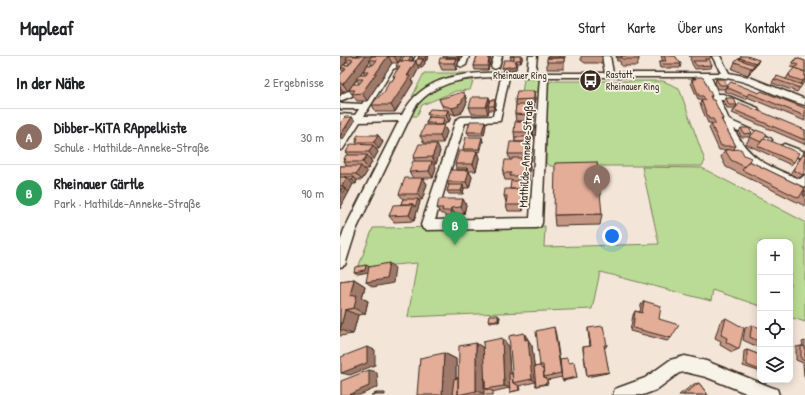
<!DOCTYPE html>
<html lang="de">
<meta charset="utf-8">
<style>
body{margin:0;font-family:"Patrick Hand",sans-serif;background:#f6f6f6;color:#202124}
.controls{position:absolute;right:12px;bottom:12px;display:grid;overflow:hidden;border-radius:8px;box-shadow:0 2px 10px #0003}
.controls button{width:36px;height:36px;display:grid;place-items:center;padding:0;border:0;border-bottom:1px solid #e0e0e0;background:#fff;color:#202124;font:20px sans-serif}
.you{position:absolute;left:272px;top:180px;width:14px;height:14px;margin:-10px;border:3px solid #fff;border-radius:50%;background:#1a73e8;box-shadow:0 0 0 6px #1a73e833}
.badge{display:grid;place-items:center;width:26px;height:26px;border-radius:50%;background:#0f766e;color:#fff;font-size:13px;font-weight:700}
.pin{position:absolute;translate:-50% -33px;filter:drop-shadow(0 1px 2px #0008)}
.pin::after{content:'';position:absolute;top:21px;width:14px;height:12px;background:inherit;clip-path:polygon(0 0,100% 0,50% 100%)}
.list{margin:0;padding:0;list-style:none}
h2{display:flex;justify-content:space-between;align-items:center;height:52px;margin:0;padding:0 16px;font-size:17px}
h2 small{font-size:13px;font-weight:400;color:#757577}
.list li{display:grid;grid-template-columns:26px 1fr auto;gap:12px;align-items:center;box-sizing:border-box;height:56px;padding:0 16px;border-top:1px solid #e0e0e0}
.list b{display:block;font-size:15px;white-space:nowrap}
.list p{margin:0;font-size:13px;white-space:nowrap;color:#757577}
.list em{font-size:13px;font-style:normal;color:#757577}
.icon{flex:none;width:22px;height:22px;fill:none;stroke:currentColor;stroke-width:2;stroke-linecap:round;stroke-linejoin:round}
.map{position:relative;flex:none;width:465px;height:339px;overflow:hidden}
header{display:flex;align-items:center;gap:24px;box-sizing:border-box;height:56px;padding:0 20px;background:#fff;border-bottom:1px solid #e0e0e0}
header strong{font-size:19px}
nav{display:flex;gap:22px;margin-inline-start:auto;font-size:14px}
main{display:flex}
aside{flex:1;background:#fff}
.map>svg:first-child{display:block}
</style>
<header>
<strong>Mapleaf</strong>
<nav><a>Start</a><a>Karte</a><a>Über uns</a><a>Kontakt</a></nav>
</header>
<main>
<aside>
<h2>In der Nähe<small>2 Ergebnisse</small></h2>
<ul class="list">
<li><span class="badge" style="background:#8d6e63">A</span><div><b>Dibber-KiTA RAppelkiste</b><p>Schule · Mathilde-Anneke-Straße</p></div><em>30 m</em></li>
<li><span class="badge" style="background:#2e9e5b">B</span><div><b>Rheinauer Gärtle</b><p>Park · Mathilde-Anneke-Straße</p></div><em>90 m</em></li>
</ul>
</aside>
<div class="map">
<svg width="465" height="339" viewBox="0 0 465 339">
<rect width="100%" height="100%" fill="#f3e5d8"/>
<filter id="ink" filterUnits="userSpaceOnUse"><feTurbulence type="fractalNoise" baseFrequency=".025" numOctaves="2"/><feDisplacementMap in="SourceGraphic" scale="8" xChannelSelector="R" yChannelSelector="G"/><feConvolveMatrix kernelMatrix="1 2 1 2 8 2 1 2 1" color-interpolation-filters="sRGB"/></filter>
<g filter="url(#ink)">
<!-- green -->
<path fill="#badb95" stroke="#7a825a" d="M 84,17 L 129,17 L 99,25 L 72,41 Z
M 134,22 L 130,34 L 116,35 L 82,49 L 77,60 L 71,60 C 84,35 108,25 134,22 Z
M 184,23 L 199,23 L 198,36 L 182,37 Z
M 212,25 L 323,25 L 339,32 L 365,105 L 362,110 L 210,110 L 206,107 L 207,28 Z
M 302,111 L 362,112 L 465,166 L 465,266 L 450,261 L 450,186 L 420,186 L 420,250 L 373,234 L 371,245 L 260,216 L 252,253 L 68,261 L 77,207 L 18,212 L 33,172 L 205,170 L 204,191 L 319,188 Z"/>
<g fill="none" stroke-linecap="round" stroke-linejoin="round">
<defs>
<path id="lane" d="M 76,0 L 80,0 L 73,12 L 71,12 L 70,11 Z
M 1,60 L 5,60 L 5,61 L 2,68 L 0,68 L 0,62 Z"/>
<path id="street" d="M 12,0 L 20,0 L 3,21 L 0,21 L 0,14 Z
M 32,0 L 40,0 L 12,40 L 0,45 L 0,39 L 6,36 Z
M 61,0 L 69,0 L 63,9 L 53,13 L 24,60 L 62,59 C 86,11 142,17 187,17 L 189,0 L 197,0 L 195,17 L 265,17 L 262,0 L 270,0 L 273,17 L 381,17 L 372,0 L 380,0 L 389,17 L 409,21 L 465,43 L 465,49 C 430,40 410,21 371,21 L 378,38 L 383,38 L 418,52 L 419,54 L 415,57 L 412,56 L 380,43 L 389,64 L 430,82 L 432,84 L 430,86 L 424,86 L 394,73 C 409,104 430,111 460,123 L 465,119 L 465,131 C 458,133 448,127 442,124 C 431,120 419,115 409,108 C 385,90 374,48 363,21 L 208,21 L 202,167 L 200,171 L 196,172 L 87,174 L 83,173 L 81,169 L 116,64 L 121,61 L 153,60 L 161,21 C 129,21 96,24 75,51 L 16,174 L 5,209 L 0,211 L 0,186 L 4,174 L 59,65 L 20,66 L 3,93 L 0,94 L 0,83 L 12,65 L 0,64 L 0,58 L 15,59 L 19,53 L 0,53 L 0,47 L 22,48 L 47,9 L 57,5 ZM 169,21 L 200,21 L 190,162 L 95,164 L 125,67 L 160,65 Z
M 121,0 L 129,0 L 126,9 L 122,11 L 118,9 Z
M 154,0 L 162,0 L 159,11 L 155,13 L 151,11 Z
M 444,88 L 465,96 L 465,104 L 441,93 L 439,91 Z
M 345,300 L 366,305 L 431,331 L 437,333 L 439,339 L 411,339 L 366,321 L 345,316 L 339,317 L 316,334 L 303,339 L 273,339 L 275,333 L 305,322 L 330,304 Z"/>
</defs>
<!-- lane casing -->
<use href="#lane" stroke="#3b2a1e" stroke-width="3"/>
<!-- street casing -->
<use href="#street" stroke="#3b2a1e" stroke-width="3"/>
<!-- lane -->
<use href="#lane" fill="#f7f3e8" fill-rule="evenodd"/>
<!-- street -->
<use href="#street" fill="#f7f3e8" fill-rule="evenodd"/>
</g>
<!-- wall -->
<path fill="#c39583" stroke="#3b2a1e" fill-rule="evenodd" d="M 0,0 L 62,0 L 58,7 L 52,7 L 27,45 L 17,45 L 9,34 L 19,28 L 17,24 L 8,35 L 3,35 L 0,40 L 0,18 L 1,18 L 3,16 L 1,12 ZM 7,5 L 9,8 L 9,9 L 4,9 ZM 30,5 L 32,9 L 27,9 ZM 23,15 L 25,18 L 20,18 Z
M 64,0 L 72,0 L 73,2 L 71,5 L 76,5 L 79,3 L 78,2 L 79,0 L 89,0 L 86,5 L 84,5 L 85,7 L 82,12 L 79,12 L 72,25 L 73,27 L 55,56 L 36,56 L 32,49 L 44,37 L 54,22 L 53,20 L 58,13 L 56,10 L 61,5 Z
M 103,0 L 122,0 L 120,5 L 119,5 L 116,14 L 102,14 L 99,7 L 104,2 Z
M 137,0 L 151,0 L 148,14 L 135,14 L 134,10 Z
M 170,0 L 183,0 L 181,7 L 177,7 L 176,13 L 163,15 L 162,12 L 171,4 Z
M 208,0 L 225,0 L 225,2 L 219,2 L 224,2 L 224,13 L 207,13 L 207,6 Z
M 241,0 L 262,0 L 262,7 L 245,7 L 241,4 Z
M 276,0 L 298,0 L 299,3 L 297,10 L 281,10 L 280,5 L 277,5 Z
M 321,0 L 335,0 L 341,8 L 340,12 L 320,12 L 319,8 L 320,5 L 323,5 Z
M 349,0 L 371,0 L 369,4 L 372,9 L 371,12 L 355,13 L 352,8 L 352,7 L 350,3 L 351,1 L 350,1 Z
M 400,2 L 419,4 L 415,11 L 408,19 L 392,13 L 395,6 L 399,3 Z
M 456,2 L 465,5 L 465,24 L 457,36 L 432,27 L 434,23 L 446,23 L 449,18 L 455,12 L 450,11 Z
M 355,21 L 372,40 L 371,42 L 383,63 L 382,65 L 396,90 L 393,94 L 404,99 L 409,105 L 465,132 L 465,150 L 386,111 L 381,101 L 385,94 L 391,94 L 379,94 L 369,72 L 371,68 L 372,68 L 372,67 L 368,67 L 360,48 L 361,44 L 362,44 L 362,43 L 358,43 L 351,27 L 352,23 L 354,23 Z
M 376,23 L 387,29 L 385,33 L 378,33 L 375,27 Z
M 386,31 L 419,37 L 465,52 L 465,65 L 407,41 L 405,43 L 384,35 Z
M 125,39 L 127,46 L 123,55 L 121,55 L 122,57 L 115,59 L 110,57 L 111,61 L 109,66 L 106,66 L 104,70 L 107,76 L 103,87 L 84,87 L 80,80 L 87,69 L 86,67 L 89,61 L 87,58 L 104,54 L 99,43 Z
M 195,42 L 194,50 L 195,56 L 194,65 L 193,65 L 194,72 L 193,83 L 186,83 L 186,86 L 191,86 L 192,93 L 191,105 L 189,105 L 190,111 L 189,124 L 182,124 L 181,125 L 183,125 L 184,128 L 184,133 L 186,133 L 187,140 L 186,145 L 184,145 L 183,155 L 168,155 L 166,149 L 166,146 L 164,140 L 170,133 L 172,125 L 171,124 L 165,124 L 163,117 L 170,104 L 168,98 L 175,86 L 175,83 L 174,76 L 178,65 L 176,65 L 175,58 L 176,49 L 175,44 Z
M 386,42 L 397,49 L 395,52 L 387,52 L 384,45 Z
M 150,44 L 155,44 L 156,48 L 155,54 L 149,54 L 148,58 L 132,58 L 129,51 Z
M 394,54 L 465,74 L 465,87 L 464,88 L 392,57 Z
M 146,69 L 144,79 L 129,79 L 127,76 Z
M 401,72 L 412,77 L 409,81 L 401,81 L 399,76 Z
M 38,79 L 43,86 L 39,93 L 36,93 L 38,96 L 34,103 L 30,103 L 32,106 L 28,113 L 24,113 L 27,116 L 22,124 L 17,124 L 16,128 L 13,128 L 0,152 L 0,121 L 1,121 L 0,121 L 0,110 L 7,110 L 4,106 L 5,104 L 4,103 L 9,99 L 6,96 L 18,89 L 16,86 L 17,84 L 16,82 Z
M 410,81 L 424,82 L 454,106 L 451,109 L 406,88 Z
M 143,85 L 140,96 L 137,96 L 139,102 L 136,115 L 129,115 L 132,121 L 129,132 L 124,132 L 123,138 L 109,138 L 107,135 L 109,129 L 107,126 L 116,114 L 116,112 L 115,108 L 124,95 L 123,93 Z
M 465,94 L 465,115 L 463,119 L 459,122 L 450,118 L 461,101 L 464,97 L 463,97 Z
M 100,95 L 96,108 L 94,108 L 96,111 L 93,122 L 83,122 L 87,128 L 82,144 L 79,144 L 80,146 L 74,165 L 54,166 L 49,160 L 61,148 L 63,143 L 59,138 L 73,122 L 69,116 L 75,105 L 73,102 Z
M 123,143 L 126,149 L 124,158 L 115,158 L 114,161 L 106,161 L 104,158 L 101,158 L 97,152 Z
M 262,158 L 260,169 L 215,170 L 214,159 Z
M 14,223 L 25,230 L 22,242 L 28,245 L 25,258 L 18,259 L 13,278 L 0,280 L 0,225 Z
M 304,245 L 319,263 L 331,282 L 327,285 L 290,275 L 293,259 L 295,255 L 300,256 L 301,249 Z
M 160,261 L 159,266 L 150,266 L 148,264 Z
M 386,262 L 399,293 L 392,296 L 380,289 L 381,285 L 375,282 L 380,266 Z
M 412,269 L 420,272 L 420,292 L 403,284 L 405,272 Z
M 214,271 L 222,321 L 207,324 L 208,328 L 196,330 L 195,326 L 179,330 L 180,334 L 171,336 L 170,336 L 169,332 L 139,339 L 77,339 L 104,297 L 116,303 L 116,322 L 118,322 L 136,287 L 143,292 L 168,289 L 170,318 L 172,317 L 184,277 L 192,290 L 194,311 L 200,310 L 200,309 Z
M 248,272 L 267,289 L 266,291 L 264,292 L 269,316 L 267,317 L 247,321 L 243,294 L 243,291 L 250,290 L 248,275 Z
M 465,285 L 465,321 L 464,320 L 463,307 L 456,304 L 456,291 L 461,290 L 463,290 L 462,286 Z
M 407,294 L 420,299 L 420,315 L 418,315 L 403,310 L 404,295 Z
M 220,303 L 228,307 L 237,322 L 223,325 Z
M 359,327 L 368,339 L 339,339 L 354,328 Z"/>
<!-- shaded-wall -->
<path fill="#9f796a" stroke="#3b2a1e" d="M 1,0 L 9,0 L 6,3 L 7,5 L 0,14 L 0,1 Z
M 25,0 L 34,0 L 29,4 L 30,5 L 8,35 L 3,28 Z
M 48,0 L 52,7 L 27,45 L 22,37 Z
M 54,0 L 62,0 L 58,7 Z
M 71,0 L 72,0 L 73,2 L 69,9 L 68,5 Z
M 86,0 L 89,0 L 86,5 L 85,2 Z
M 119,0 L 122,0 L 120,5 Z
M 149,0 L 151,0 L 148,14 L 148,10 Z
M 181,0 L 183,0 L 181,7 L 180,4 Z
M 118,1 L 119,5 L 116,14 L 114,7 L 116,2 Z
M 83,3 L 85,7 L 82,12 L 80,9 Z
M 176,4 L 177,7 L 176,13 L 163,15 L 162,12 Z
M 419,4 L 415,11 L 412,14 L 416,7 Z
M 76,5 L 79,12 L 72,25 L 73,27 L 55,56 L 51,49 Z
M 415,9 L 411,16 L 408,19 L 411,12 Z
M 465,19 L 465,24 L 462,29 L 457,32 L 462,25 L 464,20 Z
M 0,31 L 3,35 L 0,40 Z
M 194,35 L 195,42 L 194,50 Z
M 125,39 L 127,46 L 123,55 L 121,55 L 122,57 L 115,59 L 112,52 L 118,48 Z
M 149,41 L 151,48 L 148,50 L 149,54 L 148,58 L 146,51 Z
M 155,44 L 156,48 L 155,54 L 154,50 Z
M 194,49 L 195,56 L 194,65 L 189,66 L 188,59 Z
M 108,54 L 111,61 L 109,66 L 106,59 Z
M 12,61 L 15,65 L 3,83 L 0,80 Z
M 104,62 L 106,66 L 104,70 L 107,76 L 103,87 L 100,80 L 101,73 Z
M 145,65 L 146,69 L 144,79 L 142,76 Z
M 193,65 L 194,72 L 193,83 L 192,76 Z
M 38,79 L 43,86 L 39,93 L 34,86 Z
M 142,81 L 143,85 L 140,96 L 139,93 Z
M 191,86 L 192,93 L 191,105 L 190,98 Z
M 97,88 L 100,95 L 96,108 L 92,101 Z
M 33,89 L 38,96 L 34,103 L 29,96 Z
M 137,95 L 139,102 L 136,115 L 133,108 Z
M 27,99 L 32,106 L 28,113 L 23,106 Z
M 189,104 L 190,111 L 189,124 L 187,117 Z
M 92,105 L 96,111 L 93,122 L 89,115 Z
M 21,110 L 27,116 L 22,124 L 16,118 Z
M 127,112 L 132,121 L 129,132 L 126,126 L 126,117 Z
M 7,121 L 13,128 L 9,136 L 2,130 Z
M 14,121 L 17,124 L 16,128 L 12,124 Z
M 82,122 L 87,128 L 82,144 L 77,138 Z
M 123,129 L 124,132 L 123,138 L 121,135 Z
M 0,133 L 5,133 L 9,136 L 0,153 Z
M 186,133 L 187,140 L 186,145 L 185,139 Z
M 183,139 L 184,145 L 183,155 L 182,149 Z
M 78,143 L 80,146 L 74,165 L 69,159 L 73,148 Z
M 123,143 L 126,149 L 124,158 L 121,151 Z
M 111,152 L 115,158 L 114,161 L 110,155 Z
M 49,207 L 55,212 L 53,227 L 33,231 L 26,226 Z
M 26,209 L 30,211 L 29,216 L 18,218 L 14,216 Z
M 14,223 L 25,230 L 22,242 L 28,245 L 25,258 L 14,252 L 10,240 Z
M 5,254 L 18,259 L 13,278 L 0,274 Z
M 158,259 L 160,261 L 159,266 L 158,265 Z
M 214,271 L 216,279 L 222,321 L 221,317 Z
M 184,277 L 192,290 L 196,326 L 192,323 Z
M 162,282 L 168,289 L 171,332 L 164,330 Z
M 136,287 L 145,293 L 146,338 L 136,335 Z
M 27,291 L 35,294 L 35,309 L 10,319 L 1,317 Z
M 104,297 L 116,303 L 116,339 L 102,339 Z
M 29,314 L 37,316 L 38,331 L 20,339 L 9,339 Z
M 36,337 L 45,337 L 45,339 L 36,339 Z"/>
<!-- building -->
<path fill="#e3ad98" stroke="#3b2a1e" d="M 8,0 L 25,0 L 3,28 L 0,28 L 0,18 L 1,18 L 6,12 L 1,12 L 3,9 L 9,9 L 13,3 L 6,3 Z
M 32,0 L 54,0 L 48,0 L 22,37 L 12,38 L 15,34 L 9,34 L 13,28 L 19,28 L 23,23 L 16,23 L 20,18 L 26,18 L 28,15 L 23,15 L 27,9 L 33,9 L 37,4 L 29,4 Z
M 64,0 L 71,0 L 68,5 L 61,5 Z
M 79,0 L 86,0 L 85,2 L 78,2 Z
M 137,0 L 149,0 L 148,10 L 134,10 Z
M 170,0 L 181,0 L 180,4 L 176,4 L 175,10 L 162,12 L 164,4 L 174,4 L 174,0 Z
M 208,0 L 219,0 L 219,2 L 208,2 Z
M 277,0 L 281,0 L 281,2 L 277,2 Z
M 282,0 L 298,0 L 299,3 L 282,3 Z
M 324,0 L 335,0 L 341,8 L 321,8 L 320,5 L 326,5 Z
M 401,0 L 407,0 L 419,4 L 416,7 L 400,2 Z
M 107,1 L 118,1 L 117,4 L 116,2 L 106,2 Z
M 100,2 L 116,2 L 114,7 L 99,7 Z
M 207,2 L 224,2 L 224,6 L 207,6 Z
M 456,2 L 465,5 L 465,16 L 455,12 L 458,9 L 453,7 Z
M 77,3 L 83,3 L 80,9 L 77,9 L 76,5 Z
M 365,3 L 369,3 L 372,9 L 357,10 L 353,5 L 366,5 Z
M 398,3 L 415,9 L 411,12 L 395,6 Z
M 60,5 L 76,5 L 67,20 L 70,20 L 51,49 L 32,49 L 36,43 L 38,42 L 42,37 L 44,37 L 49,25 L 52,25 L 55,20 L 53,20 L 60,10 L 56,10 L 57,8 Z
M 454,12 L 465,16 L 465,19 L 464,20 L 465,21 L 465,23 L 462,25 L 450,21 L 449,18 Z
M 437,20 L 462,29 L 460,32 L 434,23 Z
M 355,21 L 362,21 L 364,23 L 372,40 L 370,40 L 372,44 L 374,44 L 383,63 L 381,63 L 396,90 L 381,90 L 371,68 L 376,68 L 373,63 L 369,63 L 361,44 L 365,44 L 363,40 L 359,40 L 352,23 L 356,23 Z
M 376,23 L 383,23 L 387,29 L 380,29 Z
M 391,26 L 419,37 L 421,35 L 465,52 L 465,60 L 409,37 L 407,40 L 386,31 Z
M 177,35 L 194,35 L 194,43 L 175,44 Z
M 123,36 L 125,39 L 121,47 L 118,48 L 119,50 L 112,52 L 102,49 L 99,43 Z
M 132,41 L 149,41 L 146,51 L 129,51 Z
M 386,42 L 393,42 L 397,49 L 389,49 Z
M 150,44 L 155,44 L 154,50 L 148,50 Z
M 400,47 L 465,74 L 465,84 L 394,54 Z
M 176,49 L 194,49 L 193,58 L 188,59 L 175,58 Z
M 90,53 L 108,54 L 106,59 L 87,58 Z
M 5,61 L 12,61 L 0,80 L 0,68 Z
M 89,61 L 104,62 L 102,69 L 94,69 L 94,67 L 86,67 Z
M 130,65 L 145,65 L 142,76 L 127,76 Z
M 178,65 L 188,65 L 178,66 Z
M 193,65 L 192,76 L 174,76 L 175,66 Z
M 85,69 L 104,69 L 100,80 L 80,80 Z
M 401,72 L 409,72 L 412,77 L 404,78 Z
M 416,74 L 427,78 L 421,86 L 410,81 Z
M 18,79 L 38,79 L 34,86 L 16,86 L 18,82 L 16,82 Z
M 126,81 L 142,81 L 139,93 L 123,93 Z
M 175,81 L 186,81 L 185,86 L 175,86 Z
M 424,82 L 459,97 L 454,106 L 418,90 Z
M 170,86 L 191,86 L 190,98 L 168,98 Z
M 11,88 L 33,89 L 29,96 L 6,96 Z
M 79,88 L 97,88 L 92,101 L 73,102 Z
M 401,93 L 404,99 L 411,102 L 405,111 L 391,104 L 385,94 Z
M 119,95 L 137,95 L 133,108 L 115,108 Z
M 464,97 L 465,98 L 465,115 L 463,119 L 453,114 Z
M 6,99 L 27,99 L 23,106 L 4,106 L 6,103 L 4,103 Z
M 172,102 L 181,102 L 181,104 L 189,104 L 187,117 L 180,117 L 180,120 L 170,120 L 171,117 L 163,117 L 165,104 L 172,104 Z
M 73,105 L 92,105 L 89,115 L 69,116 Z
M 409,105 L 465,132 L 459,142 L 402,114 Z
M 257,106 L 262,158 L 214,159 L 215,107 Z
M 0,110 L 21,110 L 16,118 L 0,118 Z
M 116,112 L 127,112 L 127,114 L 116,114 Z
M 111,114 L 129,114 L 126,126 L 107,126 Z
M 0,121 L 7,121 L 2,130 L 0,130 Z
M 4,121 L 14,121 L 12,124 L 10,124 L 7,121 Z
M 65,122 L 82,122 L 77,138 L 59,138 Z
M 171,125 L 183,125 L 182,133 L 170,133 Z
M 109,129 L 123,129 L 121,135 L 107,135 Z
M 0,133 L 5,133 L 3,137 Z
M 165,133 L 186,133 L 185,139 L 183,139 L 182,149 L 166,149 L 167,140 L 164,140 Z
M 465,134 L 465,140 L 463,139 Z
M 63,143 L 78,143 L 75,151 L 73,148 L 61,148 Z
M 99,143 L 123,143 L 121,151 L 111,152 L 110,155 L 102,155 L 103,152 L 97,152 Z
M 73,148 L 69,159 L 49,160 L 53,149 Z
M 49,207 L 46,223 L 26,226 L 29,211 Z
M 26,209 L 25,214 L 14,216 L 15,211 Z
M 14,223 L 10,240 L 17,239 L 14,252 L 5,254 L 0,274 L 0,225 Z
M 304,245 L 321,250 L 319,263 L 339,269 L 331,282 L 293,272 L 295,255 L 302,257 Z
M 149,259 L 158,259 L 158,265 L 148,264 Z
M 386,262 L 404,272 L 399,293 L 386,286 L 387,282 L 381,279 Z
M 412,269 L 420,272 L 420,286 L 410,281 Z
M 263,270 L 267,289 L 264,289 L 269,316 L 247,319 L 243,291 L 251,290 L 248,272 Z
M 214,271 L 221,317 L 204,321 L 203,309 L 200,309 L 196,275 Z
M 184,277 L 185,284 L 188,283 L 192,323 L 173,327 L 169,280 Z
M 162,282 L 164,330 L 145,333 L 143,286 Z
M 136,287 L 136,335 L 118,339 L 119,290 Z
M 461,290 L 465,291 L 465,305 L 461,303 Z
M 27,291 L 27,307 L 1,317 L 1,301 Z
M 407,294 L 420,299 L 420,314 L 407,309 Z
M 104,297 L 102,339 L 77,339 L 80,302 Z
M 227,302 L 228,307 L 234,306 L 237,321 L 222,324 L 220,303 Z
M 200,310 L 202,313 L 203,313 L 204,321 L 207,324 L 207,327 L 196,330 L 194,311 Z
M 29,314 L 29,330 L 9,339 L 1,339 L 1,325 Z
M 172,317 L 173,327 L 178,329 L 179,334 L 170,336 L 169,318 Z
M 118,322 L 118,339 L 112,339 L 114,323 Z
M 144,322 L 145,322 L 145,333 L 153,335 L 153,339 L 144,339 Z
M 359,327 L 368,339 L 343,339 Z
M 36,337 L 36,339 L 31,339 Z"/>
</g>
<!-- icons -->
<defs>
<symbol id="bus-disc" viewBox="-11 -11 22 22"><circle r="9.5" fill="#3b2a1e" stroke="#f7f3e8"/><path d="M-5-6H5V4H4V6H2V4H-2V6H-4V4H-5ZM-3.5-4V0h7V-4ZM-3.5 1.2v1.5H-2V1.2ZM2 1.2v1.5H3.5V1.2Z" fill="#fff"/></symbol>
</defs>
<g fill-rule="evenodd">
<use href="#bus-disc" x="238" y="12" width="25" height="25"/>
</g>
<g text-anchor="middle" stroke-width="3.5" stroke-linejoin="round" paint-order="stroke">
<!-- far-poi labels -->
<g font-size="10" fill="#3b2a1e" stroke="#f7f3e8" text-anchor="start">
<text x="266" y="22">Rastatt,<tspan x="266" dy="12">Rheinauer Ring</tspan></text>
</g>
<!-- far-street labels -->
<g font-size="10" fill="#3b2a1e" stroke="#f7f3e8">
<text x="180" y="23">Rheinauer Ring</text>
</g>
<!-- street labels -->
<g font-size="12" fill="#3b2a1e" stroke="#f7f3e8">
<text transform="translate(186 98) rotate(-87)" y="4">Mathilde-Anneke-Straße</text>
</g>
</g>
</svg>
<div class="controls">
<button>+</button>
<button>−</button>
<button><svg class="icon" aria-label="locate" viewBox="0 0 24 24"><circle cx="12" cy="12" r="6"/><path d="M12 2v4M12 18v4M2 12h4M18 12h4"/></svg></button>
<button><svg class="icon" aria-label="layers" viewBox="0 0 24 24"><path d="M12 4l9 5-9 5-9-5zM3 14l9 5 9-5"/></svg></button>
</div>
<div class="you"></div>
<div class="pin badge" style="left:257px;top:142px;background:#8d6e63">A</div>
<div class="pin badge" style="left:115px;top:189px;background:#2e9e5b">B</div>
</div>
</main>
